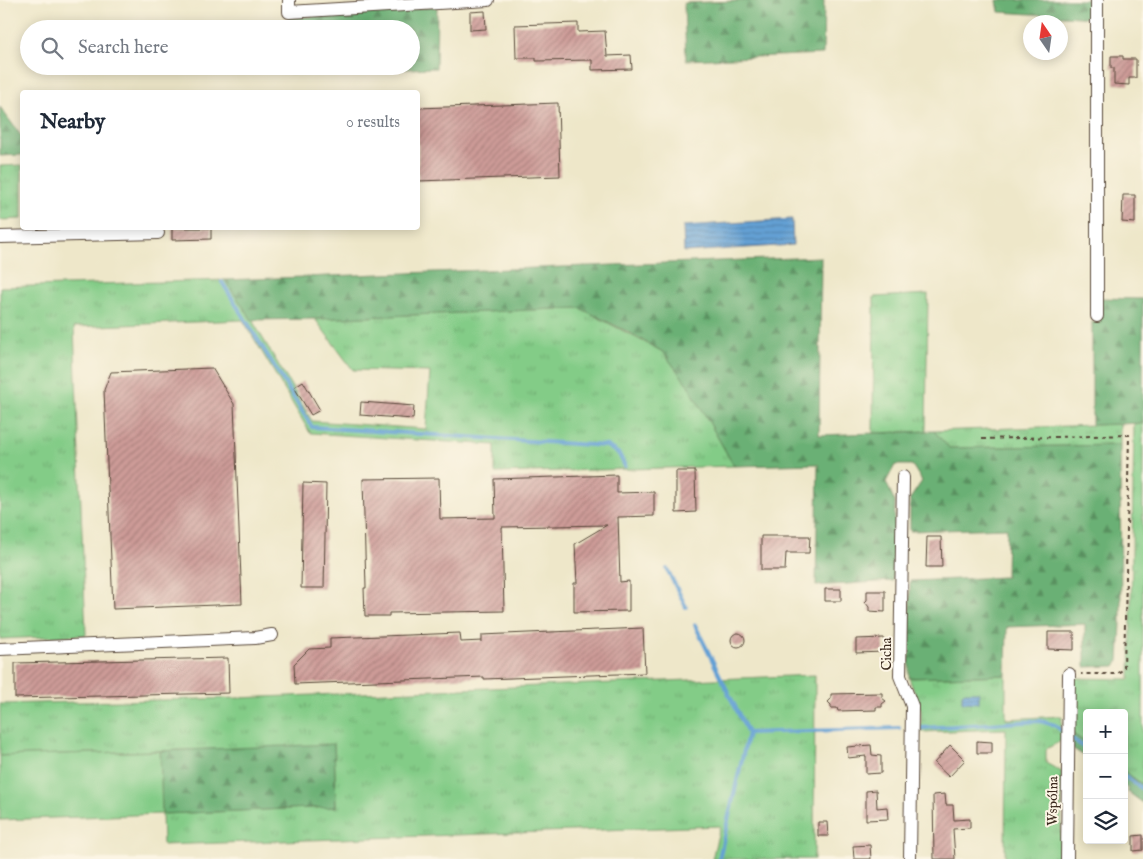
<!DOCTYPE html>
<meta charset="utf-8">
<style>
body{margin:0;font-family:"IM FELL English",serif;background:#f6f6f7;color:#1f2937}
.controls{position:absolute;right:15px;bottom:15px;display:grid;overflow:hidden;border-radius:5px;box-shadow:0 2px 12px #0003}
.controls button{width:45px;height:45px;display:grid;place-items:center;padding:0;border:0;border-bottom:1px solid #e0e1e3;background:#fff;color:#1f2937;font:25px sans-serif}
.compass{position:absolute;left:1023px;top:15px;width:45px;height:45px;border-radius:50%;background:#fff;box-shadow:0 2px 12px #0003;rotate:347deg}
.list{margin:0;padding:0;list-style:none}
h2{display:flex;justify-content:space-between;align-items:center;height:65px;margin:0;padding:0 20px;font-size:21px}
h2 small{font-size:16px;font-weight:400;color:#747a83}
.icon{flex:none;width:28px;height:28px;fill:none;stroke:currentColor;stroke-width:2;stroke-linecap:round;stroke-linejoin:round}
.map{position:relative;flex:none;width:1143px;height:859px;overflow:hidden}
.search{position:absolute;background:#fff;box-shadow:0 2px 12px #0003;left:20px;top:20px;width:400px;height:55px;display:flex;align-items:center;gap:12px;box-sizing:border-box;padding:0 18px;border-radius:28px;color:#747a83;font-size:19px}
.panel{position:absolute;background:#fff;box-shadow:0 2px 12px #0003;left:20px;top:90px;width:400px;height:140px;border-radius:5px}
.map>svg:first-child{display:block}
</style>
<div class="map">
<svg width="1143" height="859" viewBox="0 0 1143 859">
<defs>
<pattern id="grass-tufts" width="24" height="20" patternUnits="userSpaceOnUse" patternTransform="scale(1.25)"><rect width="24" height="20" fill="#83cc87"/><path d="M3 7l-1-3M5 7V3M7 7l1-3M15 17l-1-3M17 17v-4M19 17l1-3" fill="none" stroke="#72af74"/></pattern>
<pattern id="forest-firs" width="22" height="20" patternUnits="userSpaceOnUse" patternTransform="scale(1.25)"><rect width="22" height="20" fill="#6ab074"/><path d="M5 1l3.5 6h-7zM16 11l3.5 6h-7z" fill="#588f5f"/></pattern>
<pattern id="water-rules" width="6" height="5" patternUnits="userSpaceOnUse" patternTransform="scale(1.25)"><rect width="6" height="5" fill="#63a0d4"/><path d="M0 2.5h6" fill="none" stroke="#5383ab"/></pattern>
<pattern id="building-hatch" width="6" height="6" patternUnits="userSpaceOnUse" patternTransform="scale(1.25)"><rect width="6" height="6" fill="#cd9b98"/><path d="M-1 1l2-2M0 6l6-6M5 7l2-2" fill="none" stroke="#a87f7b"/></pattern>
</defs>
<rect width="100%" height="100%" fill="#fcf5e5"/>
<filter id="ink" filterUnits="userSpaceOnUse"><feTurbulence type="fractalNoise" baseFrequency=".02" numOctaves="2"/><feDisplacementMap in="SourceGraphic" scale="10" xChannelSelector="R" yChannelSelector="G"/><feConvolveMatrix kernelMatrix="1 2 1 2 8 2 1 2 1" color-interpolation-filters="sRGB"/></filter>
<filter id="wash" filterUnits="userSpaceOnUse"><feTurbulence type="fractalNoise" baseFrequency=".0096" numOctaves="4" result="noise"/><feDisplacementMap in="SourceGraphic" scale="20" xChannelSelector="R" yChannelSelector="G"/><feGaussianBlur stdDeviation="1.12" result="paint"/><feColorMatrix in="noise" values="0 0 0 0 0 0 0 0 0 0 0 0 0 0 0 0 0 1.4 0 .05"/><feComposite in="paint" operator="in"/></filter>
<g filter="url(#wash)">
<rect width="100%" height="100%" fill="#eee7c9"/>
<!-- grass -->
<path fill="url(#grass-tufts)" stroke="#5f7b52" d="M 22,165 L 22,219 L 0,220 L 0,166 Z
M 225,280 L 252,320 L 312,421 L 426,429 L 430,372 L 353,370 L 315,319 L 580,308 L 663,352 L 688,385 L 734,466 L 495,473 L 495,445 L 310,433 L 243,320 L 74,327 L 86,635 L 0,639 L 0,287 Z
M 928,294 L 926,431 L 873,433 L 874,297 Z
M 1143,423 L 1143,785 L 1124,771 L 1124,713 L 1087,713 L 1087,744 L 1073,734 L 1074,678 L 1130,679 L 1134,424 Z
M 1120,424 L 1120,445 L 949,448 L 934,431 Z
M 815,675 L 814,859 L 712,859 L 720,826 L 163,845 L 162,814 L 336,807 L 334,745 L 0,756 L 0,704 L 238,698 Z
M 1006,675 L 1006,719 L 1062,716 L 1061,741 L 1046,749 L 1046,763 L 1062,772 L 1061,859 L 1005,859 L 1006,729 L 921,732 L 921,710 L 909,678 Z"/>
<!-- forest -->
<path fill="url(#forest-firs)" stroke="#526d49" d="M 762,0 L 824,0 L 823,54 L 686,60 L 684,3 Z
M 997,0 L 1094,0 L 1094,18 L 999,12 Z
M 437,7 L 436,68 L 286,73 L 287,72 L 287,66 L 411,66 L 411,29 L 288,29 L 288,18 Z
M 0,107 L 22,137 L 22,155 L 0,156 Z
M 821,257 L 819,435 L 934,431 L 949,448 L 1120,445 L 1121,623 L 1119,661 L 1115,666 L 1085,667 L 1085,624 L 1007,627 L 1006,675 L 909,678 L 910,581 L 1006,577 L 1007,528 L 910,531 L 910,499 L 922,481 L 912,465 L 895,465 L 886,482 L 895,502 L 893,581 L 816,586 L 818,464 L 734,466 L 688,385 L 663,352 L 630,333 L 580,308 L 315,319 L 252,320 L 225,280 Z
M 1100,298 L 1143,299 L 1143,423 L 1092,425 L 1092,322 L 1100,323 Z
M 1073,734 L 1087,744 L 1087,758 L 1072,748 Z
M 334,744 L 336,807 L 162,814 L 160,751 Z
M 1124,771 L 1143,785 L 1143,803 L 1128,792 L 1128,789 L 1124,786 Z"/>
<!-- garden -->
<path fill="#83cc87" stroke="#5f7b52" d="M 160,751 L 162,814 L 0,820 L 0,756 Z"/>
<!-- water -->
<path fill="url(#water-rules)" stroke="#4f6579" d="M 792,219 L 793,245 L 684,252 L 683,226 Z
M 965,692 L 979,692 L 979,703 L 962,702 L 962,694 Z"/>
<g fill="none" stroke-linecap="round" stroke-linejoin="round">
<!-- stream -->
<path stroke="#63a0d4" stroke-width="4" d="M 222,282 L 312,427 L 607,446 L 619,454 L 625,466
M 667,569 L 686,607
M 695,625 L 748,733 L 719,859
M 922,728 L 1040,721 L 1055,725 L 1061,730
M 748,733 L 899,728
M 1072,739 L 1087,749
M 1124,776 L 1143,789"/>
</g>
<g id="blocks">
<!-- building -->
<path fill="url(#building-hatch)" d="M 485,11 L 486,29 L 470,30 L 470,12 Z
M 578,23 L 578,32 L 605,31 L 607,56 L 631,55 L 632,69 L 592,70 L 592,60 L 536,61 L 536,58 L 516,58 L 515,25 Z
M 1111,56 L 1123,56 L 1123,59 L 1136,59 L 1136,78 L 1129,78 L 1129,85 L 1114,84 L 1114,68 L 1111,68 Z
M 558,103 L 560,176 L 418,181 L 418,108 Z
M 1123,195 L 1135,195 L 1135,223 L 1122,222 Z
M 172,228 L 211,228 L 211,239 L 172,240 Z
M 212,368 L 234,404 L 242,604 L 113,609 L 104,390 L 111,372 Z
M 303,381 L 320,410 L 311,415 L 294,387 Z
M 361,402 L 414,406 L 413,419 L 360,415 Z
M 676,471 L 695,471 L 696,512 L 676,513 Z
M 617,475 L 617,493 L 654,492 L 654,516 L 618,517 L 620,582 L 629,581 L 629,611 L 574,612 L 574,583 L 577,583 L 575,544 L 607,525 L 502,527 L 504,611 L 389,613 L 389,616 L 365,616 L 364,588 L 366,588 L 363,479 L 439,478 L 440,519 L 495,518 L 494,479 Z
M 303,483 L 326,484 L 324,588 L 301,588 Z
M 761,536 L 810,536 L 809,553 L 786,553 L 785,570 L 761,570 Z
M 927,537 L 941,537 L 942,567 L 926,567 Z
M 825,589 L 841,589 L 841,601 L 825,601 Z
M 867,591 L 885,591 L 885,612 L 869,611 L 869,607 L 865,602 L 867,600 Z
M 643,628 L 645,673 L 484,679 L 484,677 L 295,684 L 294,664 L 309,649 L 330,648 L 330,638 L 460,633 L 461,642 L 482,641 L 482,635 Z
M 1048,632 L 1074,632 L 1074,650 L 1048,649 Z
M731 640a7 7 0 1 1 14 0a7 7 0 1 1-14 0Z
M 884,638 L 884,652 L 856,653 L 856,639 Z
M 228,658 L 229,693 L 15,698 L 15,663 Z
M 882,693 L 882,698 L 886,701 L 882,704 L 882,707 L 876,707 L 876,710 L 838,711 L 837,708 L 831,708 L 831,705 L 828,702 L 831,699 L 831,694 Z
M 977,741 L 992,742 L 992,753 L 977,753 Z
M 871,745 L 872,755 L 881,756 L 881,773 L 866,774 L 866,756 L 848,758 L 847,747 Z
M 950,745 L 965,760 L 949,777 L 934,763 Z
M 876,790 L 877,808 L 887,807 L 888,819 L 866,820 L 866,791 Z
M 945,794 L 946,805 L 953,805 L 954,820 L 970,819 L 970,828 L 953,829 L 955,859 L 934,859 L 933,795 Z
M 818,822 L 827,822 L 828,836 L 818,836 Z
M 1143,835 L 1143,850 L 1133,851 L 1133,836 Z
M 870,845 L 871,859 L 854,859 L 853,846 Z"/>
</g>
</g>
<g filter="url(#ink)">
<use href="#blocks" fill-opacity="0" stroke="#564638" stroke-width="1"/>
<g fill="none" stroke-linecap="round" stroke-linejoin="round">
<defs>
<path id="minor" d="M 289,0 L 289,12 L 488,0
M 0,237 L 158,233
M 1097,316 L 1097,0
M 903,477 L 900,676 L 912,706 L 910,859
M 0,649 L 255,638 L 272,635
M 1067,859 L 1069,674"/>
</defs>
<!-- minor casing -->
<use href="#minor" stroke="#564638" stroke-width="14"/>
<!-- path -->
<path stroke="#564638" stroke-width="2" stroke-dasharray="4 4" stroke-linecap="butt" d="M 982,439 L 1129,435 L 1124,669 L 1116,674 L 1081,674"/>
<!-- minor -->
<use href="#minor" stroke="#fff" stroke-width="12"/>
</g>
</g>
<g text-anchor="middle" stroke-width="4" stroke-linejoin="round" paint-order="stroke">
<!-- street labels -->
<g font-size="14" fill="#3b2a1e" stroke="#fcf5e5">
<text transform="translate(886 654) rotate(-90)" y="5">Cicha</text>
<text transform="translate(1052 801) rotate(-89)" y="5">Wspólna</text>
</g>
</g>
</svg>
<div class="controls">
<button>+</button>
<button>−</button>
<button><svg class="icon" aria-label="layers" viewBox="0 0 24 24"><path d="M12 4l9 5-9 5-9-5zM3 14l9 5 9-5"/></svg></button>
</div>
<svg class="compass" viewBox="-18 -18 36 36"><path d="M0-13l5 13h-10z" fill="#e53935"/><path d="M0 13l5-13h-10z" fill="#747a83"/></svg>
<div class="search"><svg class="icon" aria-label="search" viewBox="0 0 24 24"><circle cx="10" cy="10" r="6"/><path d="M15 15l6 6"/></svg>Search here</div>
<section class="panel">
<h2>Nearby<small>0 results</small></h2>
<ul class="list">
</ul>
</section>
</div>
